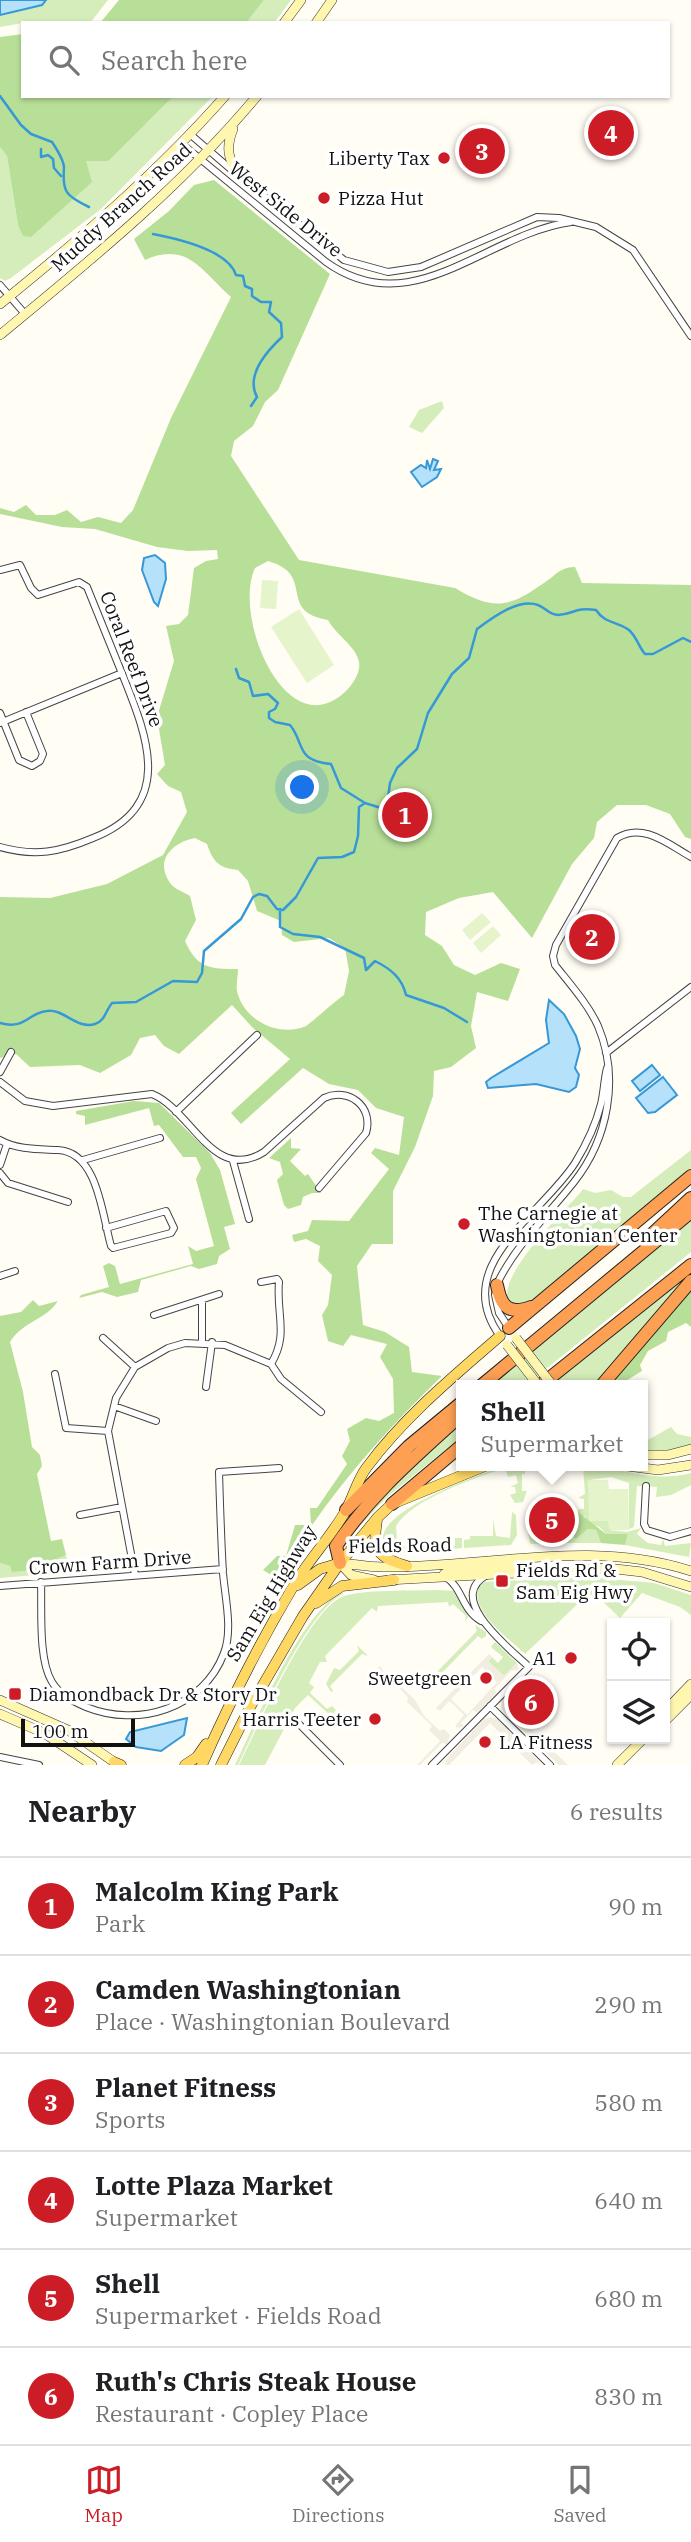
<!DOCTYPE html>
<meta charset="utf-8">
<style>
body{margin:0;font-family:"IBM Plex Serif",serif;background:#f6f6f6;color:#202124}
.controls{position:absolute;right:21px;bottom:21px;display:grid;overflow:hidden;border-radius:0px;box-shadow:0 2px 5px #0004}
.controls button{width:63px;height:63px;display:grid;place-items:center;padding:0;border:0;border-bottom:2px solid #e0e0e0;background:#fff;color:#202124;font:35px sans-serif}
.scale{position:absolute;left:21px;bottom:18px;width:114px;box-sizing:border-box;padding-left:7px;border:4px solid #111;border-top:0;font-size:19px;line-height:24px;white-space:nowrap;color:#111;-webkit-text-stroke:5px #fff;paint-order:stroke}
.you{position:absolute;left:303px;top:788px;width:24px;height:24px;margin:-18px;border:5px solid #fff;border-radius:50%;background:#1a73e8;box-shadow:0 0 0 10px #1a73e833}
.badge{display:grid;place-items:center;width:46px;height:46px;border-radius:50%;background:#cc1d26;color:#fff;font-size:23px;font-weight:700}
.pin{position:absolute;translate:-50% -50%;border:4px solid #fff;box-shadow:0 2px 7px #0006}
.popup{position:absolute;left:456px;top:1380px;width:192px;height:91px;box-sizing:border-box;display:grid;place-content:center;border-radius:0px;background:#fff;filter:drop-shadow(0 2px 5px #0005);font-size:23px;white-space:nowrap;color:#757577}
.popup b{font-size:26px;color:#202124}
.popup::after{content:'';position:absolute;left:50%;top:100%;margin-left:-14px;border:14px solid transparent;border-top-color:#fff}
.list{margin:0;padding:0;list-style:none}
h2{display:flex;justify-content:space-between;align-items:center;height:91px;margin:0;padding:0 28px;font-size:30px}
h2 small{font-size:23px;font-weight:400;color:#757577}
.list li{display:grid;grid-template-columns:46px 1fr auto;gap:21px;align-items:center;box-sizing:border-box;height:98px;padding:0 28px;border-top:2px solid #e0e0e0}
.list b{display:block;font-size:26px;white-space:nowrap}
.list p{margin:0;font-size:23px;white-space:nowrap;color:#757577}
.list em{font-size:23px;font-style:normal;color:#757577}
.icon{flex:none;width:38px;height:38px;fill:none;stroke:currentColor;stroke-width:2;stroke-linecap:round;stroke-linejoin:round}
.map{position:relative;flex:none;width:691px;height:1765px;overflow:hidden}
.search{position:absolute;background:#fff;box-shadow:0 2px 5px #0004;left:21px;right:21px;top:21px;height:77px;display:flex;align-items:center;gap:18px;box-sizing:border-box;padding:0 24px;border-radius:0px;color:#757577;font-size:26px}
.sheet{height:679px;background:#fff}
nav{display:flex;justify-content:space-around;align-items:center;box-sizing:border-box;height:98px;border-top:2px solid #e0e0e0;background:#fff;font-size:19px;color:#757577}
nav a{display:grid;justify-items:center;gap:4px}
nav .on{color:#cc1d26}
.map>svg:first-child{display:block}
</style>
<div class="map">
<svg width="691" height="1765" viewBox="0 0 691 1765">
<rect width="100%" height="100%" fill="#fffdf4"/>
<!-- green -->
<path fill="#d5edba" d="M 46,0 L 108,0 L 90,23 L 23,23 L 0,27 L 0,15 L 44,4 Z
M 264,0 L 291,0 L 274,23 L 246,23 Z
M 174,96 L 213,96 L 101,209 L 11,278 L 5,281 L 0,278 L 0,147 L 7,156 L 18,225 L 85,161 L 146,124 Z
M 442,401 L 444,408 L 422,433 L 409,427 L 419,410 Z
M 691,1150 L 691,1168 L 526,1305 L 517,1308 L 517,1303 L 508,1300 C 499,1272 565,1212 583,1189 L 595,1193 L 611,1190 L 623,1197 L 631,1197 Z
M 691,1218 L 691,1252 L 526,1385 L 492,1385 Z
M 691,1271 L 627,1352 L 596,1385 L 549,1385 Z
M 461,1422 L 461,1437 L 386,1498 L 353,1533 L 391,1484 Z
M 671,1427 L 677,1434 L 691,1437 L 691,1446 L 669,1451 L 643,1451 L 643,1436 L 646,1441 Z
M 504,1466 L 525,1466 L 525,1474 L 522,1474 L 522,1491 L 527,1491 L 523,1502 L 515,1503 L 510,1495 L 516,1493 L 515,1487 L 510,1487 L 518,1483 L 516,1475 L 508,1477 L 505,1468 C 475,1478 412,1499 396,1526 L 397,1541 L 407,1548 L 455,1546 L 455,1538 L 462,1538 L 462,1548 C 445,1549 408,1556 392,1551 C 387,1549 384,1544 383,1539 C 380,1510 481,1474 504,1466 Z
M 583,1466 C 623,1466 649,1484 691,1473 L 691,1485 L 671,1495 L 656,1497 L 657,1487 L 637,1486 L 634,1527 L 629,1529 L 629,1483 L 611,1477 L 589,1480 L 609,1521 L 609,1530 L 627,1532 L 641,1528 L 637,1534 L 648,1543 L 661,1545 L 663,1539 L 665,1546 L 691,1543 L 689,1557 L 625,1545 L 628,1534 L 606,1534 L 600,1527 L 588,1523 L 585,1516 L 572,1516 L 578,1514 L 578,1509 L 584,1509 L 584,1499 L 578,1498 L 585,1494 Z
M 512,1512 L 516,1515 L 517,1535 L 511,1545 L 464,1548 L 464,1540 L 470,1539 L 470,1536 L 493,1536 L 493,1519 L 496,1536 L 510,1538 Z
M 526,1519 L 532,1519 L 533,1534 L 545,1534 L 553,1543 L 530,1544 Z
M 588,1529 L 596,1530 L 601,1543 L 555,1543 L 558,1537 L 576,1539 Z
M 66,1555 L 69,1572 L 0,1578 L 0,1563 L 10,1566 L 13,1572 L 41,1559 L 50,1562 Z
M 587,1577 L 654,1583 L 691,1595 L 691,1615 L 680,1607 L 642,1593 L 620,1618 L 596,1595 L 587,1595 L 525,1654 C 509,1638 471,1613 478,1587 L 483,1582 Z
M 438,1590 L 454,1591 L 468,1617 L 465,1622 L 466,1616 L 453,1604 L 449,1607 L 448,1602 L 378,1606 L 377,1612 L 372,1608 L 325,1656 L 327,1662 L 320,1662 L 309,1683 L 314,1687 L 310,1693 L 327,1709 L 332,1706 L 336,1710 L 331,1716 L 308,1695 L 295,1708 L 265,1765 L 239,1765 C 257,1729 308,1611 342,1597 C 360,1589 416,1591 438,1590 Z
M 341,1591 L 343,1594 C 307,1610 256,1727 238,1765 L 235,1765 C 259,1715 296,1623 341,1591 Z
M 475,1625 L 486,1632 L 486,1636 L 482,1639 L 478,1636 L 428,1687 L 425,1684 L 477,1631 Z
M 495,1642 L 517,1663 L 504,1676 L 488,1661 L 492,1657 L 498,1663 L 503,1657 L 491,1647 Z
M 357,1645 L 368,1656 L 362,1654 L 330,1686 L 333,1691 L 331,1692 L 326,1684 L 334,1668 L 340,1670 L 359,1651 Z"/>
<!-- forest -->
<path fill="#b8df98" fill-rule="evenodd" d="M 119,0 L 264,0 L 246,23 L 100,23 Z
M 23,34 L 23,96 L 174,96 L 108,161 L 86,161 L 92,182 L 31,237 L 23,236 L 18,225 L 7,156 L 0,147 L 0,37 Z
M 214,180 L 330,274 L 278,390 L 265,402 L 253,426 L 234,441 L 231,456 L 299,560 L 455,588 C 498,614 513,605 551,578 C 559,571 564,567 575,567 L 582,583 L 691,585 L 691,839 L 685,837 L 670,814 L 646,805 L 617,805 L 597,822 L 594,838 L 572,864 L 532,938 L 493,892 L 459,898 L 426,912 L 425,935 L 442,946 L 454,965 L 475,975 L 501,963 L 520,969 L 508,1001 L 477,992 L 471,1026 L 476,1048 L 451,1067 L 434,1071 L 433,1096 L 415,1147 L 393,1191 L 393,1244 L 372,1244 L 357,1266 L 363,1325 L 385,1332 L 409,1347 L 412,1372 L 442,1376 C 378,1438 322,1502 278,1579 L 263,1570 L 277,1556 L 286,1556 L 295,1525 L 311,1525 L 310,1508 L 317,1508 L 347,1464 L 342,1456 L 350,1441 L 347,1429 L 366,1418 L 379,1421 L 394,1413 L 393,1379 L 380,1357 L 387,1344 L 351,1335 L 343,1346 L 328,1341 L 322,1315 L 328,1305 L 332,1275 L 318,1261 L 320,1246 L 306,1239 L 294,1242 L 292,1235 L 308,1231 L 312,1220 L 349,1221 L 389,1169 L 371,1153 L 375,1148 L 399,1155 L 404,1117 L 376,1108 L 358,1090 L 329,1084 L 303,1068 L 241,1124 L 231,1113 L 290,1059 L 253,1028 L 232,1005 L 179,1054 L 164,1046 L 155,1035 L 140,1038 L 131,1055 L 100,1073 L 80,1065 L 30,1067 L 16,1054 L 0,1058 L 0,897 L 50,898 L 107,884 L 163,855 L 187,812 L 181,792 L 168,786 L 157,774 L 165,765 L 157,717 L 174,661 L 166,626 L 179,624 L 188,615 L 194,568 L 206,561 L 218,559 L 217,550 L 188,551 L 157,547 L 95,529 L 62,527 L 0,514 L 0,508 L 14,512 L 26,505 L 36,515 L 55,515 L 67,510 L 81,522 L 98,517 L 121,523 L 133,510 L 171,418 L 231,297 C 201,270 187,241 145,260 L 134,239 L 169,211 L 194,185 ZM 268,561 C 317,575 276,611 328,620 C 336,635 356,646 359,662 C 361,672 353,684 346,691 C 287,748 232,618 255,568 ZM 195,838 L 207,844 C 213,862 219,868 238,870 L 248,881 L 257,911 L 281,921 L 282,935 L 294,942 L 329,938 L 345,948 L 349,971 L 344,995 C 335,1001 311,1023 306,1026 C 279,1038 243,1020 237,991 C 236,985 238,976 238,969 C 209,969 197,968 185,941 L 196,920 L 190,896 C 184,892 174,889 170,883 C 154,860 173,842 195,838 Z
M 134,1101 L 159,1103 L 210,1153 L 220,1170 L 235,1224 L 224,1227 L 230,1249 L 219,1256 L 217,1264 L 199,1269 L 191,1266 L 141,1280 L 138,1292 L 117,1297 L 102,1292 L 79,1298 L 81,1295 L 109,1287 L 103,1266 L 109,1263 L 115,1266 L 120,1284 L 193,1264 L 188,1246 L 196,1251 L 214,1246 L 196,1179 L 201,1168 L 196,1157 L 183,1157 L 159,1125 L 154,1126 L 149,1108 L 85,1125 L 85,1116 L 76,1114 L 76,1111 Z
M 291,1138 L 291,1148 L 301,1149 L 290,1161 L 305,1176 L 308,1174 L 321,1193 L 312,1193 L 303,1197 L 301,1205 L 288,1209 L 284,1205 L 277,1180 L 283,1174 L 280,1162 L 269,1158 Z
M 691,1289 L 691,1327 L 686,1323 L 668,1332 L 666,1341 L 648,1351 L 640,1365 L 642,1371 L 619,1385 L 608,1385 Z
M 33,1300 L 39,1306 L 58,1301 C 46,1320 23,1321 10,1342 L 23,1392 L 32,1447 L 40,1455 L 42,1466 L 37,1474 L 51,1541 L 62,1539 L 66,1555 L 50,1562 L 41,1559 L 33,1570 L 12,1572 L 10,1566 L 0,1563 L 0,1316 L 21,1312 Z
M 578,1512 L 606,1534 L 628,1534 L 625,1545 L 601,1543 L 596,1530 L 588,1529 L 576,1539 L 571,1537 L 574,1537 L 572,1516 L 578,1515 Z"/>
<!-- pitch -->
<path fill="#e6f4cc" d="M 262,580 L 278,581 L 276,609 L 260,608 Z
M 299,609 L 334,665 L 307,683 L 271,627 Z
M 482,913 L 491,922 L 470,940 L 462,930 Z
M 493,926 L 501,935 L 481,953 L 473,943 Z
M 588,1480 L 608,1480 L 609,1489 L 628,1489 L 629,1530 L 609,1530 L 608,1521 L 589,1521 Z"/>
<!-- plaza -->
<path fill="#f2ede1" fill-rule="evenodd" d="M 489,1654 L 492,1657 L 488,1661 L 504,1676 L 517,1663 L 519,1670 L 511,1671 L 494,1689 L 497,1693 L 477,1713 L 473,1710 L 461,1723 L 464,1726 L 458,1728 L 455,1726 L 464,1715 L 453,1704 L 449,1701 L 440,1711 L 436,1708 ZM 482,1667 L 497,1682 L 467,1715 L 451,1699 Z
M 380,1666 L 387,1676 L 388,1674 L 415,1700 L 425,1717 L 440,1731 L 444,1729 L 450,1735 L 447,1744 L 442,1743 L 420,1765 L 417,1765 L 440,1741 L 429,1730 L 432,1726 L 407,1702 L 408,1697 L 394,1683 L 382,1678 L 379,1681 L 371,1674 Z
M 527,1676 L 535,1678 L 507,1706 L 568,1765 L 559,1765 L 501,1709 L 502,1700 Z
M 490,1717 L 498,1719 L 542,1765 L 537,1762 L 532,1765 L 490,1723 L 449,1765 L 445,1765 L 446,1761 L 441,1765 L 484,1719 Z"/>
<!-- water -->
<path fill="#b5e1fa" stroke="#3698d7" stroke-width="2" d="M 0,0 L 46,0 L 42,5 L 0,15 Z
M 433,459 L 438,461 L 434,470 L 441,469 L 437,477 L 422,487 L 411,472 L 421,465 L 426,468 L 427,460 L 430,469 Z
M 155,555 L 165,563 L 166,579 L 158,606 L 154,602 L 142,570 L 144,558 Z
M 549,1000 L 564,1014 L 576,1036 L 580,1049 L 575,1068 L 579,1075 L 576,1087 L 569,1092 L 536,1084 L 488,1088 L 486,1082 L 491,1078 L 549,1043 L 546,1020 Z
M 652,1065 L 660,1075 L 640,1091 L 632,1081 Z
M 663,1077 L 677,1095 L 655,1112 L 648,1113 L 636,1098 Z
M 187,1718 L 184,1735 L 161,1751 L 136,1747 L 126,1739 L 130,1732 Z"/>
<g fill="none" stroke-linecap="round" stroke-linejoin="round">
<!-- stream -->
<path stroke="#3698d7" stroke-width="2.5" d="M 0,96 L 21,125 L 31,134 L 52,142 C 56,148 64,161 64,168 C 62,192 66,196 89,207
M 41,149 L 41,157 L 48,155 L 53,159 L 54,168 L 61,176
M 153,234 C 179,239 228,250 236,275 L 243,276 L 245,286 L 252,289 L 252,296 L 261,302 L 271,302 L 269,312 L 281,323 L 282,337 C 267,351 245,375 257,397 L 251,406
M 236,669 L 239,678 L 249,682 L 253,696 L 268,694 L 278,703 L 275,709 L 269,712 L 269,718 L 275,722 L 290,725 C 305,743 295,761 331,764 L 341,788 L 365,803
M 280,909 L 280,927 L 293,934 L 320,937 L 364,958 L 366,970 L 375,961 C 391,969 402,978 406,995 L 444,1008 L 467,1022
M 0,1023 C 26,1030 27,1013 47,1011 C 63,1008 77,1030 95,1024 C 105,1021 106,1010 112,1003 L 136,1002 L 173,981 L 197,982 L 202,973 L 204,951 L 241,919 L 253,897 L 259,894 L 267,896 L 277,909 L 283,910 L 296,897 L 318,858 L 342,857 L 354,852 L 358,836 L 359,807 L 365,803 L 381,808 L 387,805 L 390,783 L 397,768 L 417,749 L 428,713 L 452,674 L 469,658 L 477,629 C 492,618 518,598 538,605 C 546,608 549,615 558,615 C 574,614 575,607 596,610 C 605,624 617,621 629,630 C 637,637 638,646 645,654 L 653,654 L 683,638 L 691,642"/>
<defs>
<path id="street" d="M 191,135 L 234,172
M 182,144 L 326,262 C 413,324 485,234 571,222
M 245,181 L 344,260 L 388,272 L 421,267 L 537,217 L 559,218 L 596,227 L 633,250 L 691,336
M 0,285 L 25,314
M 0,570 L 20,565 L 31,588 L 38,595 L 79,582 L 87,587 C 99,616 111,646 123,676 C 148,738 175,806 93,838 C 60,852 35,857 0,847
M 0,713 L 19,760 L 32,766 L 40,761 L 43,754 L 26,712
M 0,723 L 122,673
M 606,1053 L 691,987
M 0,1072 L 11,1052
M 0,1082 L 25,1101 L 53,1106 L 152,1094 C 192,1110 213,1184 264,1152 L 324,1098 C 348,1087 374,1106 366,1133 L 319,1188
M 176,1112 L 257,1035
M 0,1140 C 18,1150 38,1149 58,1150 C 98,1152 102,1215 111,1246 L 113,1248 L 171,1233 L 174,1228 L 166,1211 L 106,1228
M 83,1160 L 160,1138
M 233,1161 L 249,1219
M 0,1165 L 7,1144
M 0,1173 L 8,1183 L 68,1202
M 0,1276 L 15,1271
M 261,1282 L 277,1279 L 279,1282 C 276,1315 289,1334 271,1364
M 497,1284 C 515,1246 547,1216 574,1182 C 608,1139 620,1078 598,1026 C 588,1004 570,984 555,965 L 553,956 L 556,945 L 617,838 C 643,822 668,844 691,857
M 495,1295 L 499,1313 L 509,1328
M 154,1315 L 219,1294
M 500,1336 C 449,1266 541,1216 575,1163 C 586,1145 596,1124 601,1104 C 604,1092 604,1079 607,1068
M 103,1338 L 135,1367
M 202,1341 L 202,1300
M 55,1374 L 66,1428 L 108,1431
M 206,1387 L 212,1342
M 114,1406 L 156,1421
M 646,1486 L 644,1524 L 647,1530 L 670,1537 L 691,1531
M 80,1515 L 122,1507
M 135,1575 L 108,1431 L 116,1398 L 135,1367 L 168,1348 L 185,1343 L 225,1345 L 271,1364 L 281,1379 L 321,1412
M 446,1577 C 463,1589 462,1610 481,1621
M 41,1582 C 42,1610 38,1659 52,1682 C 60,1695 72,1701 86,1707 C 138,1728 203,1709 224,1653 C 233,1630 225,1597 223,1573 C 221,1539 220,1505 219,1472 L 279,1468
M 0,1586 L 223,1569
M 490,1706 L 550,1765
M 297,1722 L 340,1765
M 0,1757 L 39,1765
M 432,1765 L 529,1667 C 510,1649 444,1598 487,1575"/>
<path id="secondary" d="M 284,23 L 301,0
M 316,23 L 332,0
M 233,129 C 223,154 231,164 247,183
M 0,304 C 79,240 157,173 225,96
M 0,335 C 92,259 180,188 257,96
M 643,1455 L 668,1455 L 691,1449
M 627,1466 L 658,1470 L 691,1465
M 340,1563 L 351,1575 L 374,1580
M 340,1563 C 354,1564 368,1567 383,1567 C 487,1568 589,1538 691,1571
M 444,1574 C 466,1564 510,1572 525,1559
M 388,1580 L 607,1568 L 642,1572 L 691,1587
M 0,1700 L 68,1730 L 117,1764
M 665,1711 L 691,1684
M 0,1714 L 44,1733 L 92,1765
M 665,1721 L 691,1695
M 617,1765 L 643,1739"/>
<path id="primary" d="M 377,1520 C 372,1551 377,1557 407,1566
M 298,1585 L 320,1569 L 340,1563
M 316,1603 L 342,1586 L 394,1580
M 114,1762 L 121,1765
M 185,1765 L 197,1757 L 206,1744
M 202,1765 C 230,1701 261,1640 297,1580 C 312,1556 333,1534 346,1510 C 354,1495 357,1480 367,1467 C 404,1417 454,1376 500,1336
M 221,1765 L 249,1709 L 303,1616 L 340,1563 L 378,1517 L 392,1504 L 485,1466"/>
<path id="highway" d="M 648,1238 L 691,1198
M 497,1285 C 501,1307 509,1315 531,1307
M 509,1328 L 691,1176
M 482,1385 L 691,1212
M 541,1385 L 691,1265
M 602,1385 L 691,1281
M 392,1504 L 461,1446
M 346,1510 L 409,1446 L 461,1403
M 340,1563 L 336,1546 C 371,1494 415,1457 461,1415"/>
</defs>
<!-- street casing -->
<use href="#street" stroke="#444" stroke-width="8"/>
<!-- secondary casing -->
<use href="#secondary" stroke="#333" stroke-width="10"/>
<!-- primary casing -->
<use href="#primary" stroke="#222" stroke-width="11"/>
<!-- highway casing -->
<use href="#highway" stroke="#222" stroke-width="14"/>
<!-- street -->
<use href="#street" stroke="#fff" stroke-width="6"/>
<!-- secondary -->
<use href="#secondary" stroke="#fff6af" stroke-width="9"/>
<!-- primary -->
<use href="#primary" stroke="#ffd864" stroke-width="10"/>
<!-- highway -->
<use href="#highway" stroke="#fda054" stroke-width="12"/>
<defs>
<path id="secondary-bridge" d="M 516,1338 L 552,1385
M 507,1345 L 538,1385"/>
</defs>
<!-- secondary-bridge casing -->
<use href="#secondary-bridge" stroke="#333" stroke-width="10" stroke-linecap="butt"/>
<!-- secondary-bridge -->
<use href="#secondary-bridge" stroke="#fff6af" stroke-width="9"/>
</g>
<!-- markers -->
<g fill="#cc1d26" stroke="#fff" stroke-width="2.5">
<circle cx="444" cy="158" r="7"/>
<circle cx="324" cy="198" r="7"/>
<circle cx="464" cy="1224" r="7"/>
<rect x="495" y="1574" width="14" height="14" rx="3.5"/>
<circle cx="571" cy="1658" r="7"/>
<circle cx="486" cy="1678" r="7"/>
<rect x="8" y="1687" width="14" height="14" rx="3.5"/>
<circle cx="375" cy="1719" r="7"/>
<circle cx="485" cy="1742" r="7"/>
</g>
<g text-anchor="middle" stroke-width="7" stroke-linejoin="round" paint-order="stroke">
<!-- poi labels -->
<g font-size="19" fill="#111" stroke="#fff" text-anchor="start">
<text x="430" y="165" text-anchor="end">Liberty Tax</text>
<text x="338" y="205">Pizza Hut</text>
<text x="478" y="1220">The Carnegie at<tspan x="478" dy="22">Washingtonian Center</tspan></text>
<text x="516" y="1577">Fields Rd &amp;<tspan x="516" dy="22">Sam Eig Hwy</tspan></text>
<text x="557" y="1665" text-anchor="end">A1</text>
<text x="472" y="1685" text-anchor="end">Sweetgreen</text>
<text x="29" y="1701">Diamondback Dr &amp; Story Dr</text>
<text x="361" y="1726" text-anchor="end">Harris Teeter</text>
<text x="499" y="1749">LA Fitness</text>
</g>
<!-- street labels -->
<g font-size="19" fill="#111" stroke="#fff">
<text transform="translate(121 207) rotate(-42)" y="7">Muddy Branch Road</text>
<text transform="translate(286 209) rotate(39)" y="7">West Side Drive</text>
<text transform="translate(132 659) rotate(69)" y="7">Coral Reef Drive</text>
<text transform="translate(400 1545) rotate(-1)" y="7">Fields Road</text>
<text transform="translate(110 1562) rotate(-4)" y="7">Crown Farm Drive</text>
<text transform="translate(271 1593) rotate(-59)" y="7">Sam Eig Highway</text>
</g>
</g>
</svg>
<div class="controls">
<button><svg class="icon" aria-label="locate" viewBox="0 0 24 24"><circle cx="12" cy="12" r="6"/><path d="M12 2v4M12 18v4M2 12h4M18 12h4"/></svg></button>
<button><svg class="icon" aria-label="layers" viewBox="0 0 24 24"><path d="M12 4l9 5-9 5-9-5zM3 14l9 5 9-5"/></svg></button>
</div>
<div class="scale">100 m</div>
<div class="you"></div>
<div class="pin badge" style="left:405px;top:815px">1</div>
<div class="pin badge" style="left:592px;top:937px">2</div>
<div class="pin badge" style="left:482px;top:151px">3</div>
<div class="pin badge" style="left:611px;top:133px">4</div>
<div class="pin badge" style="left:552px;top:1520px">5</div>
<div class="popup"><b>Shell</b>Supermarket</div>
<div class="pin badge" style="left:531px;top:1702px">6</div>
<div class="search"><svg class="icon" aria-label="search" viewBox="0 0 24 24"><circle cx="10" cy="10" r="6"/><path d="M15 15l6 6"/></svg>Search here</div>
</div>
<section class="sheet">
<h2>Nearby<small>6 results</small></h2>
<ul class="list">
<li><span class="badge">1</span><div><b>Malcolm King Park</b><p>Park</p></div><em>90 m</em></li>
<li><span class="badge">2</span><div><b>Camden Washingtonian</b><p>Place · Washingtonian Boulevard</p></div><em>290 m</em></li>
<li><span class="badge">3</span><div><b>Planet Fitness</b><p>Sports</p></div><em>580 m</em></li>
<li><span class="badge">4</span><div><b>Lotte Plaza Market</b><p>Supermarket</p></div><em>640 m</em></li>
<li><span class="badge">5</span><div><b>Shell</b><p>Supermarket · Fields Road</p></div><em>680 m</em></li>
<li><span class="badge">6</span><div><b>Ruth's Chris Steak House</b><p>Restaurant · Copley Place</p></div><em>830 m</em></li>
</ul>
</section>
<nav>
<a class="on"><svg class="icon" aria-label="map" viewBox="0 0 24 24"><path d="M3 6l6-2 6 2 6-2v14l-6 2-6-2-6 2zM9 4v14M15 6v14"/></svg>Map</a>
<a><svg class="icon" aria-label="directions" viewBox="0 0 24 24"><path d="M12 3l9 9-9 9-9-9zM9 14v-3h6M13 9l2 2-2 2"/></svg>Directions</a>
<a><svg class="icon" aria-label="saved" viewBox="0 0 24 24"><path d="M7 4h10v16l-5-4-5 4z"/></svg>Saved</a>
</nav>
